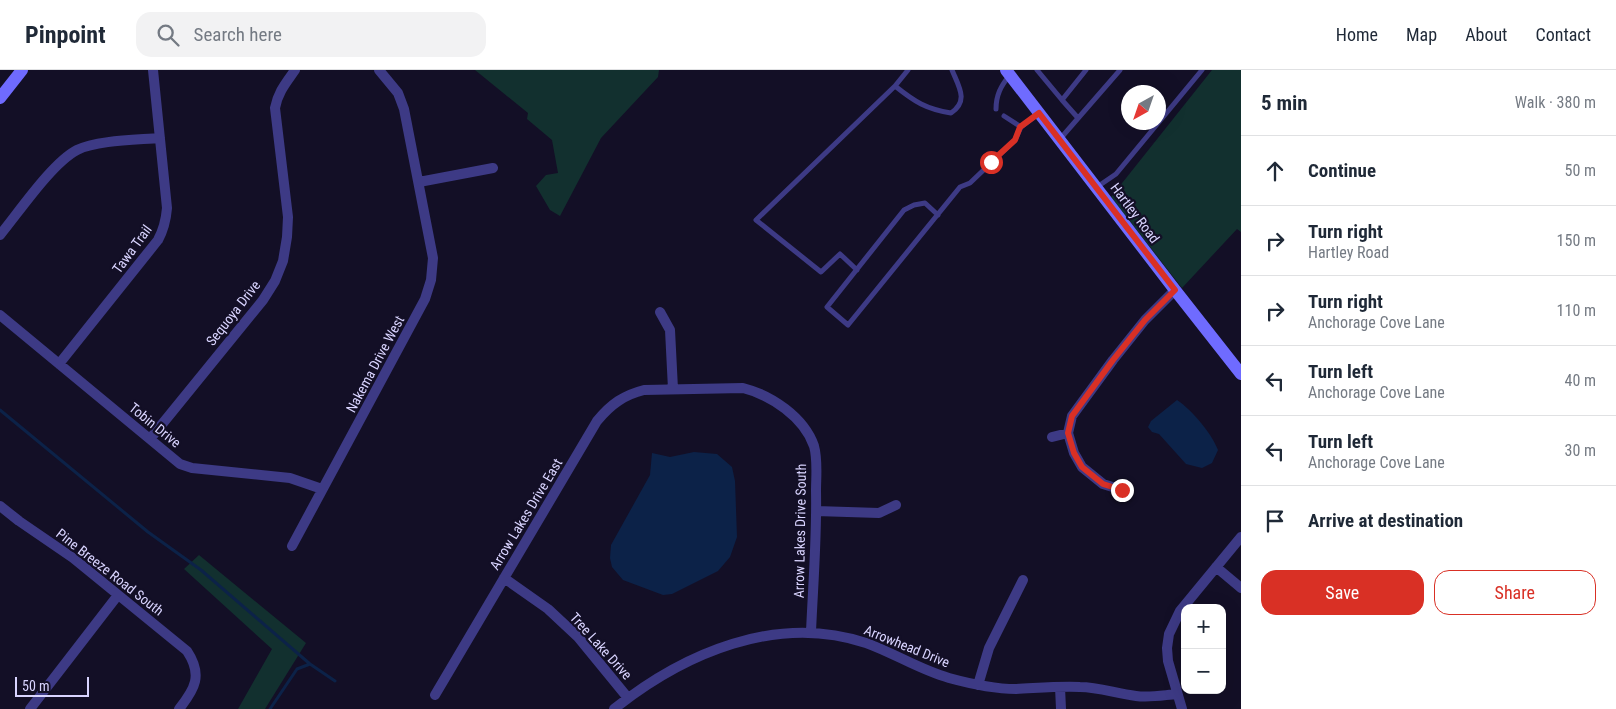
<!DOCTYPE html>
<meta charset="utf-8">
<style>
body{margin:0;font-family:"Roboto Condensed",sans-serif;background:#f2f2f3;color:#1f2937}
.controls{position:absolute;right:15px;bottom:15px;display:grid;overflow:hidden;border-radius:10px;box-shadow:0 5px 20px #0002}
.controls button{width:45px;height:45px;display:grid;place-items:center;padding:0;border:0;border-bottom:1px solid #e0e1e3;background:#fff;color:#1f2937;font:25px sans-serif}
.compass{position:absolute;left:1121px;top:15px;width:45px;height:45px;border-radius:50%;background:#fff;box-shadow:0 5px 20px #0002;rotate:220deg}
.scale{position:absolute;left:15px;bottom:12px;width:74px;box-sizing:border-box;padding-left:5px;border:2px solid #d9d4ff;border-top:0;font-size:14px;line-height:18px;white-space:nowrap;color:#d9d4ff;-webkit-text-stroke:4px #130f26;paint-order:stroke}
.stop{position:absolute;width:15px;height:15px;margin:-11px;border:4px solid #d93025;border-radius:50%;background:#fff}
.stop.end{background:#d93025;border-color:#fff;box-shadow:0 1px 5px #0008}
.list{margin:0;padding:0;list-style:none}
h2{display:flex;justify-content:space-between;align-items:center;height:65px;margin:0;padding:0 20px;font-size:21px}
h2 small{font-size:16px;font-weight:400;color:#747a83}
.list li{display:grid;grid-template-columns:32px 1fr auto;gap:15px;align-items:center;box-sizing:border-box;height:70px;padding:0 20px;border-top:1px solid #e0e1e3}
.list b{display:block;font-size:19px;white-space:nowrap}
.list p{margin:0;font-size:16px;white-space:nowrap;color:#747a83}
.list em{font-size:16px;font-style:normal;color:#747a83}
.actions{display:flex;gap:10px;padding:15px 20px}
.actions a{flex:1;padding:11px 0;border:1px solid #d93025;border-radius:15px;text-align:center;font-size:18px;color:#d93025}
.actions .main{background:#d93025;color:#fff}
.icon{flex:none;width:28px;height:28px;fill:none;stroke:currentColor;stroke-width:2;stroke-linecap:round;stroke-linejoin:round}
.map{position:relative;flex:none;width:1241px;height:639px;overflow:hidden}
header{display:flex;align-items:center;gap:30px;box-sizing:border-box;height:70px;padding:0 25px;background:#fff;border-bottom:1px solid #e0e1e3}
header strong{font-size:24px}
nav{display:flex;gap:28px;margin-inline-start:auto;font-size:18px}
.search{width:350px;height:45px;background:#f2f2f3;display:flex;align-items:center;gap:12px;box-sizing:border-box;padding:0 18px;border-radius:15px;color:#747a83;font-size:19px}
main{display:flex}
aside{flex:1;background:#fff}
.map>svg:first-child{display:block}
</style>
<header>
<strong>Pinpoint</strong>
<div class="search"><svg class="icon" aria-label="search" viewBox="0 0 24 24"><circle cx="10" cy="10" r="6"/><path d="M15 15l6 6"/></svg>Search here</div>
<nav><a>Home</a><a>Map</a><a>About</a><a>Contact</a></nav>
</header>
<main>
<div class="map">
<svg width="1241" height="639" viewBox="0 0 1241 639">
<rect width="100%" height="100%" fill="#130f26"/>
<!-- green -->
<path fill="#12302f" d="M 475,0 L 659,0 L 658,7 L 601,68 L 560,146 L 550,140 L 536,116 L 546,105 L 558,103 L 552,70 L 527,49 L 528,43 Z
M 1212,0 L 1241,0 L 1241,162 L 1237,159 L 1182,218 L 1111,127 Z
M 199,485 L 306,573 L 265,639 L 238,639 L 272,579 L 184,499 Z"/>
<!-- water -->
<path fill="#0c2248" d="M 1177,330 C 1192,340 1212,364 1218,380 L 1212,393 L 1202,398 L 1186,394 L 1159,364 L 1152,362 L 1148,357 L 1151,351 Z
M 694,382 L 717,384 L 732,397 L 735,411 L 737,467 L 730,487 L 718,501 L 672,524 L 663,525 L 623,510 L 612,497 L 610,488 L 611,475 L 650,405 L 652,383 L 670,387 Z"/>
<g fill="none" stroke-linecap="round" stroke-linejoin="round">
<!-- stream -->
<path stroke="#0c2248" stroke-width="3" d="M 0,340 L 148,462 L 201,500 L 310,594 L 335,611
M 270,639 L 297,599 L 310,594"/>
<!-- lane -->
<path stroke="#3d3a85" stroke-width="5" d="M 908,0 L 895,16 C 915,32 926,39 951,43 C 969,31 959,17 952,0
M 1037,0 L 1062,30
M 996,39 C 996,25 1001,16 1009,6
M 1004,46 L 1021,57
M 1078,48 L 1062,30 L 1086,0
M 1060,69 L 1120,0
M 1097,117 L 1116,104 L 1202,0
M 938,145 L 925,133 L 914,135 L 904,140 L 827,237 L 848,255 L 960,117 L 970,113 L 1015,70 L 1021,57 L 1039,43
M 857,200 L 840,184 L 821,202 L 756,150 L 895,16"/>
<!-- street -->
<path stroke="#3d3a85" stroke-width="10" d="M 419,112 L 493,98
M 0,165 C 19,142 52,93 77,80 C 97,70 137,70 160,68
M 660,242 L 670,260 L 673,319
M 0,245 L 180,394 L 192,398 L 290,408 L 322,419
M 59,294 L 158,170 C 164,159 166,150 167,138 L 153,0
M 1052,367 L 1068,363
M 150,369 L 263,230 L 275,211 L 283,191 L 287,167 L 288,147 L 275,38 C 278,22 286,13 295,0
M 1122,420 L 1103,414 L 1082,397 L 1074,383 L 1068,363 L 1072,346 L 1113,290 L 1145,250 L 1175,220
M 0,436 L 19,451 L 73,488 L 187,581 C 203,605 195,619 179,639
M 816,441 L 879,443 L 896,435
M 292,476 L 425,229 L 431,210 L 433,188 L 404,39 L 398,23 L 379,0
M 1216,497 L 1241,518
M 504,508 L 548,539 L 578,567 L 628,628
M 978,615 L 989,578 L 1023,510
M 1060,617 L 1061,639
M 435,625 L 597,351 C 611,334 624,325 644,320 L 743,318 C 771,325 804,347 814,376 C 818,390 816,407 816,421 C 817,468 813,515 811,562
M 30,639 L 118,525
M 614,639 C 684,583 777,543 866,573 C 894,583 920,600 949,608 C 971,614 994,619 1016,619 C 1038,618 1059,616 1080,617 C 1099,617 1117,624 1136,626 C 1150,628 1164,625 1177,624
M 1182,639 L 1168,591 L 1167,578 L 1169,564 L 1180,541 L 1241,467"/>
<!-- secondary -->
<path stroke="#6f6bff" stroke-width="12" d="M 1006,0 L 1175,220 L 1241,304
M 0,28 L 22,0"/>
</g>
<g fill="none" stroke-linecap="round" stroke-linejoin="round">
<!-- route -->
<path stroke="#d93025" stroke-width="6" d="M 991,92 L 1015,70 L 1020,57 L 1039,43 L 1175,220 L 1145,250 L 1113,290 L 1072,346 L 1068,363 L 1074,383 L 1082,397 L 1103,414 L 1122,420"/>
</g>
<g text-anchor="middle" stroke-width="4.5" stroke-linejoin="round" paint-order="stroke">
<!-- street labels -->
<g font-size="14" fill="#d9d4ff" stroke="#130f26">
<text transform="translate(1135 143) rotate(53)" y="5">Hartley Road</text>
<text transform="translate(132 179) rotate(-54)" y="5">Tawa Trail</text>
<text transform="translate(233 243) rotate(-52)" y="5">Sequoya Drive</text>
<text transform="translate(375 294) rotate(-62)" y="5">Nakema Drive West</text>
<text transform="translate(155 355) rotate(39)" y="5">Tobin Drive</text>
<text transform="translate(526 444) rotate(-59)" y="5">Arrow Lakes Drive East</text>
<text transform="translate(800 461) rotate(-89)" y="5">Arrow Lakes Drive South</text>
<text transform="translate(110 502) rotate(38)" y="5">Pine Breeze Road South</text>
<text transform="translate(601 576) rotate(48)" y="5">Tree Lake Drive</text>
<text transform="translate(907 576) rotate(22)" y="5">Arrowhead Drive</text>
</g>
</g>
</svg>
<div class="controls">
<button>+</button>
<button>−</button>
</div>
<svg class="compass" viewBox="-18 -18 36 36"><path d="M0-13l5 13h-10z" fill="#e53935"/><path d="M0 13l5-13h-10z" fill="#747a83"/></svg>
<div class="scale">50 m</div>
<div class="stop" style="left:991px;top:92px"></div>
<div class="stop end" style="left:1122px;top:420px"></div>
</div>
<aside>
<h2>5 min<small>Walk · 380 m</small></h2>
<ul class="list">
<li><svg class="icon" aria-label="ahead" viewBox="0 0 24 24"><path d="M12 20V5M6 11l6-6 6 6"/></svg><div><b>Continue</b></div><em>50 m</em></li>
<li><svg class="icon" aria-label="right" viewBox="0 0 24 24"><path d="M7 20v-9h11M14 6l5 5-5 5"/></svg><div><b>Turn right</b><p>Hartley Road</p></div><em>150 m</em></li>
<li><svg class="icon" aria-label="right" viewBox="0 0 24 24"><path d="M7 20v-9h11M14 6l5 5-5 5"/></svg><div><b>Turn right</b><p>Anchorage Cove Lane</p></div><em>110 m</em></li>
<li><svg class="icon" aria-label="left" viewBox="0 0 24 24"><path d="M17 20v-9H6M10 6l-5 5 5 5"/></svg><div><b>Turn left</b><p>Anchorage Cove Lane</p></div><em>40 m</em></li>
<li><svg class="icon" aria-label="left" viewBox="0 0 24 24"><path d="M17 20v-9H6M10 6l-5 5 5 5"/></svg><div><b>Turn left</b><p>Anchorage Cove Lane</p></div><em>30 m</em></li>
<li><svg class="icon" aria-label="arrive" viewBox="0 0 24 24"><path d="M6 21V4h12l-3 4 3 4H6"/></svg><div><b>Arrive at destination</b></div></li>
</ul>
<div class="actions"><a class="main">Save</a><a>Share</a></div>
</aside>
</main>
